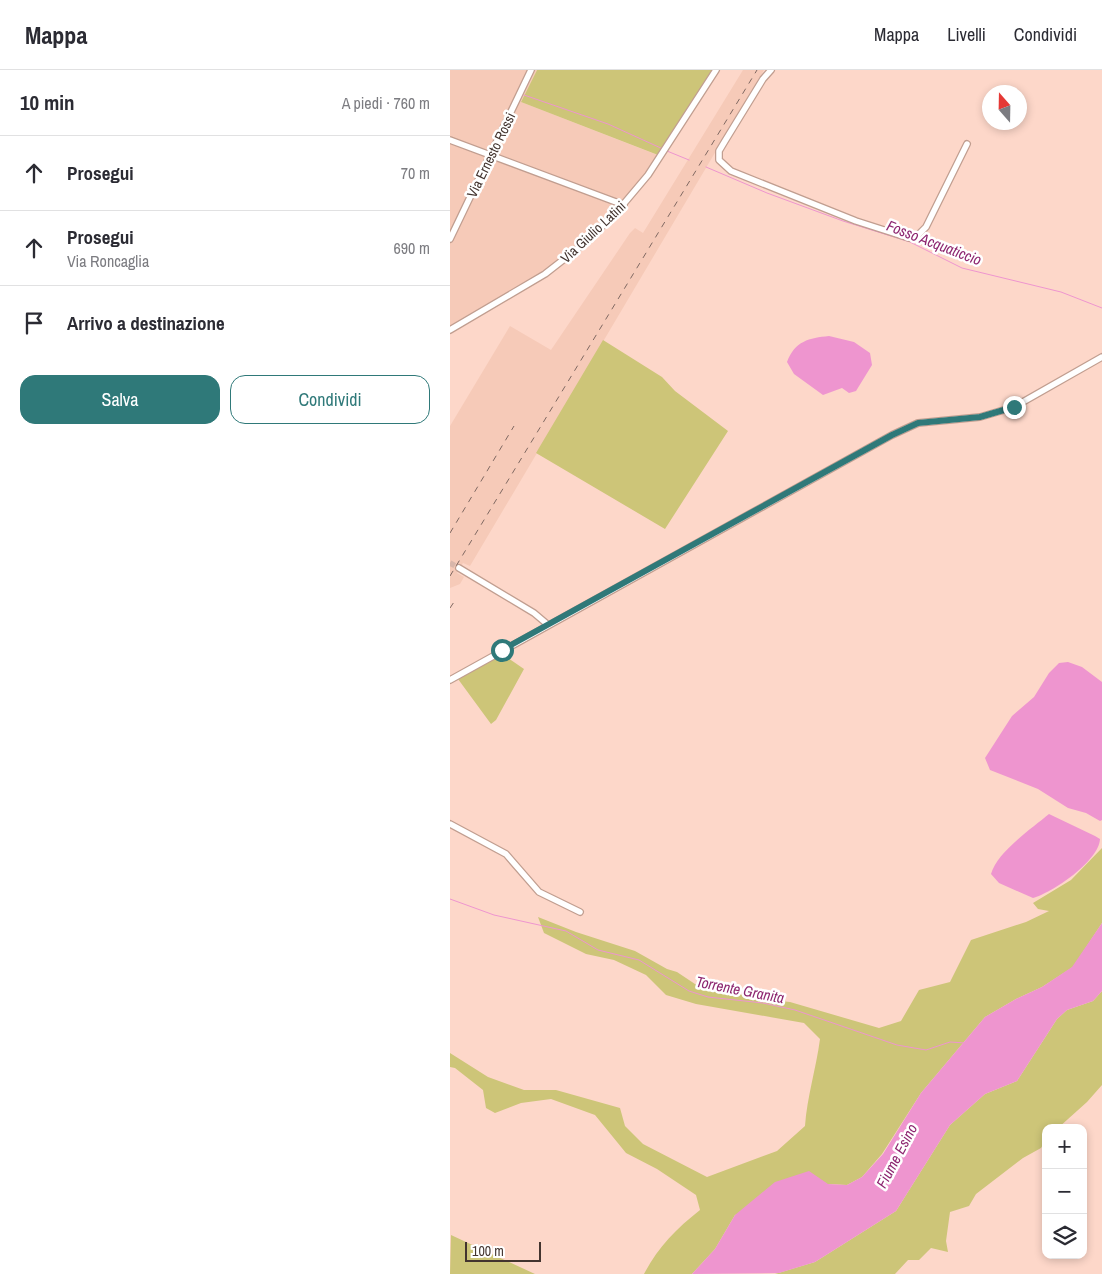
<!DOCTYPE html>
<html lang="it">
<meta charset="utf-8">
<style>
body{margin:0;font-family:"Archivo Narrow",sans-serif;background:#f2f2f3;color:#2b2b33}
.controls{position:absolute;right:15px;bottom:15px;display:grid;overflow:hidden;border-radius:10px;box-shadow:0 2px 8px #0003}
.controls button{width:45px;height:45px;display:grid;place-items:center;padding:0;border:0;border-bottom:1px solid #e1e1e2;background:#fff;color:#2b2b33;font:25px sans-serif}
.compass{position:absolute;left:532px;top:15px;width:45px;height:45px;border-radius:50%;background:#fff;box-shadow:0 2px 8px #0003;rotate:340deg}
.scale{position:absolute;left:15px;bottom:12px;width:76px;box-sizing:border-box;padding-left:5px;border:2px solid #43342f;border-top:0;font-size:14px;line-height:18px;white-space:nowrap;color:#43342f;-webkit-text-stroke:4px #fff;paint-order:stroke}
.stop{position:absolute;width:15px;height:15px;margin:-11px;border:4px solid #2f7979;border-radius:50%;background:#fff}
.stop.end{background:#2f7979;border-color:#fff;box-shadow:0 1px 5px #0008}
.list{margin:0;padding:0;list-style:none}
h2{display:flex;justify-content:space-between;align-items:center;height:65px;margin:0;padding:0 20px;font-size:21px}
h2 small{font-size:16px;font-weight:400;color:#7c7c81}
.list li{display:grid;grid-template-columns:32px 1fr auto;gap:15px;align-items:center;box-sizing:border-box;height:75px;padding:0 20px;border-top:1px solid #e1e1e2}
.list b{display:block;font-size:19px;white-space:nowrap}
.list p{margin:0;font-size:16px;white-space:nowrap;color:#7c7c81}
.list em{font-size:16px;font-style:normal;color:#7c7c81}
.actions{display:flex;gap:10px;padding:15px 20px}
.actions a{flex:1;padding:11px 0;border:1px solid #2f7979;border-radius:15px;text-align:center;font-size:18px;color:#2f7979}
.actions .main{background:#2f7979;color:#fff}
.icon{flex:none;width:28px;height:28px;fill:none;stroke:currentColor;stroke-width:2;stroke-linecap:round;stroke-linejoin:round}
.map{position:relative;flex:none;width:652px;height:1204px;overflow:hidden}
header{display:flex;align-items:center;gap:30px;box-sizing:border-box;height:70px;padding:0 25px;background:#fff;border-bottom:1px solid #e1e1e2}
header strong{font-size:24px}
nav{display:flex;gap:28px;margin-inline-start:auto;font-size:18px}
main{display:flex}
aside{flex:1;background:#fff}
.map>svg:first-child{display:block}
</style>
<header>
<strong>Mappa</strong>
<nav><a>Mappa</a><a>Livelli</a><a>Condividi</a></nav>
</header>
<main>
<aside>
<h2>10 min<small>A piedi · 760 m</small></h2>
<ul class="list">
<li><svg class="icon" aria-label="ahead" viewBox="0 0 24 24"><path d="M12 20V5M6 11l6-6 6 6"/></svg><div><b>Prosegui</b></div><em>70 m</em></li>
<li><svg class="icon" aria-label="ahead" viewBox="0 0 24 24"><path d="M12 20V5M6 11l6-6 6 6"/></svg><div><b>Prosegui</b><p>Via Roncaglia</p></div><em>690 m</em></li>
<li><svg class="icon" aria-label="arrive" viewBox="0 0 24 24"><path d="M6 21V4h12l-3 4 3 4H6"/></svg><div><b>Arrivo a destinazione</b></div></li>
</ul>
<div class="actions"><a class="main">Salva</a><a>Condividi</a></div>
</aside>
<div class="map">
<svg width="652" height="1204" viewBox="0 0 652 1204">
<rect width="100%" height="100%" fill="#fdd7c9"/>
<!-- built -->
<path fill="#f6cab8" d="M 0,0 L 87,0 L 71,32 L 210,86 L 166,143 L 95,204 L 0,260 Z
M 293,0 L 314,0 L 20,496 L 13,493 L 7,503 L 14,507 L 10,514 L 0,518 L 0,356 L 60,256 L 101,280 L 180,163 L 185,158 L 193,163 Z"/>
<!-- green -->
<path fill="#cdc578" d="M 87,0 L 262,0 L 208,85 L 71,32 Z
M 153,270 L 212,307 L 225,321 L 278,361 L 215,459 L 86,383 Z
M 52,584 L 74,599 L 46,650 L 41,654 L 8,609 Z
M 652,778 L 652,853 L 623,897 L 592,917 L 566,929 L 535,947 L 471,1023 L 432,1084 L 412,1107 L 397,1115 L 378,1114 L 285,1145 L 265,1179 L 242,1204 L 194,1204 C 208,1177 226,1159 250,1140 L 246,1125 L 207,1099 L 176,1083 L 145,1045 L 101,1029 L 71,1033 L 45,1043 L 36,1038 L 33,1020 L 5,998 L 0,997 L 0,983 L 38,1007 L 74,1020 L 106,1020 L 170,1038 L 175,1056 L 193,1074 L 257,1107 L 327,1081 L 355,1056 C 357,1027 366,999 370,969 L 354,953 L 246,934 L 216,925 L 196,905 L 164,890 L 136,884 L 94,863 L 88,847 L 126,862 L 185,881 L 217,899 L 227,902 L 248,916 L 279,921 L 304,928 L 340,932 L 429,958 L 451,951 L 469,920 L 500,912 L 521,870 L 576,852 L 599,841 L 588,839 L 583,833 L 621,810 Z
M 652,921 L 652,1015 L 637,1032 L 608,1058 L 596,1058 L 596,1070 L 591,1078 L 573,1088 L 526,1124 L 519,1136 L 500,1142 L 496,1171 L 498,1182 L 481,1178 L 469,1190 L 458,1190 L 445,1204 L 325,1204 L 365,1192 L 446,1141 L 500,1055 L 535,1024 L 567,1011 L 607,949 L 617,940 L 643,931 Z
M 1,1165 L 85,1204 L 0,1204 Z"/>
<!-- water -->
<path fill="#ee95cf" d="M 379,266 L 404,272 L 420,283 L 422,295 L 406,321 L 399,323 L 392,318 L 373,325 L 344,304 L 337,292 C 345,271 359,268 379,266 Z
M 618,592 L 632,597 L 652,612 L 652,750 L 650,751 L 636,743 L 618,738 L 588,719 L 540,700 L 535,688 L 562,646 L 584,627 L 599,603 L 609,593 Z
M 599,744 L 645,766 L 650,769 C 649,791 602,823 583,828 L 549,813 L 541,804 C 547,782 581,759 599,744 Z
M 652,853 L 652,921 L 643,931 L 617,940 L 607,949 L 567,1011 L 535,1024 L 500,1055 L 446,1141 L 365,1192 L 329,1203 L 242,1204 L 265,1179 L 285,1145 L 325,1112 L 359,1101 L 378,1114 L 397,1115 L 412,1107 L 433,1084 L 471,1023 L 535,947 L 566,929 L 592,917 L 622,897 Z"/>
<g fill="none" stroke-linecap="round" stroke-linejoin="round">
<!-- stream -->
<path stroke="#ee95cf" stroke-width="1" d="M 74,25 L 158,54 L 213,79
M 217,81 L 239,90
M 256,97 L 317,123 L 393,151 L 460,172 L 512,198 L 611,222 L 652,238
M 0,829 L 44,845 L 116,861 L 148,880 L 189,890 L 239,921 L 258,927 L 313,933 L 345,940 L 447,975 L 476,980 L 500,972 L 515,973"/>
<!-- minor-tunnel -->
<path stroke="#d8b6aa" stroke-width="5.5" stroke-dasharray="5.5 3" stroke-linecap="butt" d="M 0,493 L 9,498"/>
<defs>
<path id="minor" d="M 321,0 L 313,9 L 275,71 L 269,81 L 269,90 L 281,101 L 406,151 L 459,168 L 466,167 L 476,157 L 517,74
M 0,70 L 174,135
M 0,169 L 81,0
M 0,260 L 95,204 L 136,172 L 166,143 L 198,105 L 266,0
M 9,498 L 84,543 L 97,554
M 0,610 L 442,365 L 468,353 L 530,347 L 564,337 L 652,287
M 0,754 L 56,784 L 89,822 L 130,842"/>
</defs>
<!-- minor casing -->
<use href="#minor" stroke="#c19e90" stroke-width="8"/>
<!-- minor -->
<use href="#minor" stroke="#fff" stroke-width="5.5"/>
<!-- rail -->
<path stroke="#806962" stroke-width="1" stroke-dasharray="6 6" stroke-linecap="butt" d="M 0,463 L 64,356
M 0,506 L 307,0
M 0,538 L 4,532"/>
</g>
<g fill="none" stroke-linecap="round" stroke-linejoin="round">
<!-- route -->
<path stroke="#2f7979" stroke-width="6" d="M 52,580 L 442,365 L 468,353 L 530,347 L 564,337"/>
</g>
<g text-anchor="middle" stroke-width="5" stroke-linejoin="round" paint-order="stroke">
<!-- street labels -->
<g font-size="14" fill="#43342f" stroke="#fff">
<text transform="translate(41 85) rotate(-64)" y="5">Via Ernesto Rossi</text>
<text transform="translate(143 162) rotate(-43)" y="5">Via Giulio Latini</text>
</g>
<!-- water labels -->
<g font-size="15" font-style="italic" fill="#8d2670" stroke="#fff">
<text transform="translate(484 173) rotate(21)" y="5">Fosso Acquaticcio</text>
<text transform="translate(290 920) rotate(11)" y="5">Torrente Granita</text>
<text transform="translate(447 1086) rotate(-62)" y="5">Fiume Esino</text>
</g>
</g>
</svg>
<div class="controls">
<button>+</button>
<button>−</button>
<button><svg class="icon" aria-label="layers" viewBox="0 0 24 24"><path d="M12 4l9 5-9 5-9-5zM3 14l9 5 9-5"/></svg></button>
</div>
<svg class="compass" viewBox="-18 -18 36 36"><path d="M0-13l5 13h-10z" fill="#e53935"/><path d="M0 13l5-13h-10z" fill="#7c7c81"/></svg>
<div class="scale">100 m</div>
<div class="stop" style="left:52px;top:580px"></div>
<div class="stop end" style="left:564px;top:337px"></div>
</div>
</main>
